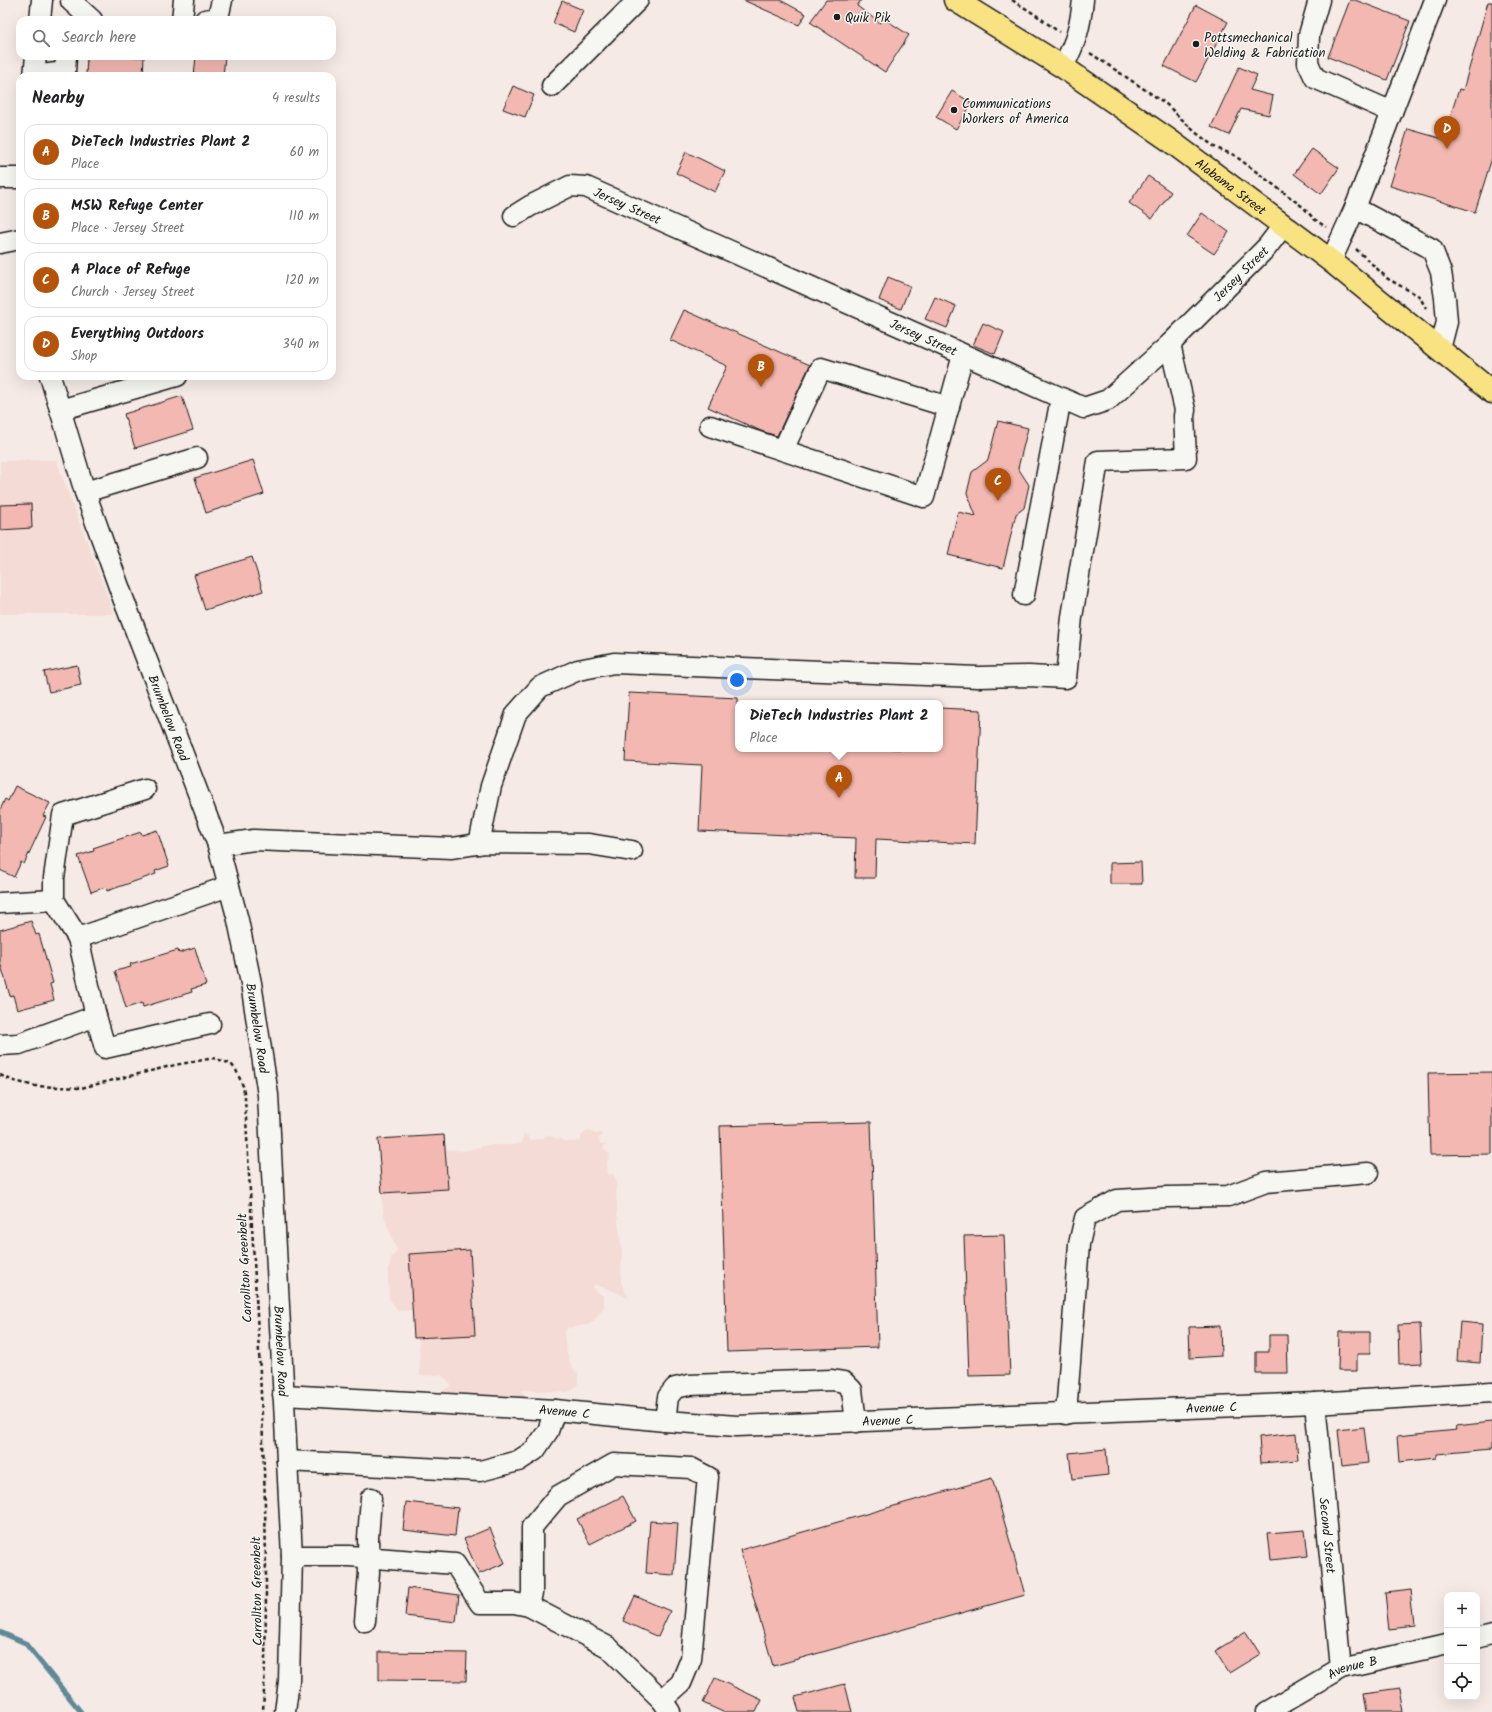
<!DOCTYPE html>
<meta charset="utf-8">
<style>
body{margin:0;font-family:Kalam,sans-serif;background:#f6f6f6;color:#202124}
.controls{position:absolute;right:12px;bottom:12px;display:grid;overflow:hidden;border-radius:8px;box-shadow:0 4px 16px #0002}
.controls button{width:36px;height:36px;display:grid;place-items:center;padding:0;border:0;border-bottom:1px solid #e0e0e0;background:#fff;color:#202124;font:20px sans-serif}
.you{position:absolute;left:737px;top:680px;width:14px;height:14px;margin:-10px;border:3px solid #fff;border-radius:50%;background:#1a73e8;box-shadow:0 0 0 6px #1a73e833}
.badge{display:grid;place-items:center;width:26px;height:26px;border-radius:50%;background:#b45309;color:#fff;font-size:13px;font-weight:700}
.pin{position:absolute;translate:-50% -33px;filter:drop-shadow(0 1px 2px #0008)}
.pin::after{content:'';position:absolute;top:21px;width:14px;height:12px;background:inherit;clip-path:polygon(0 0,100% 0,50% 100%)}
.popup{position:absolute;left:735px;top:700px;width:208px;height:52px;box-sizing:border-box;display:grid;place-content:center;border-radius:8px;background:#fff;filter:drop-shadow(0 1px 3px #0005);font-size:13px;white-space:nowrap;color:#757577}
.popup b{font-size:15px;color:#202124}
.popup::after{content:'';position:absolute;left:50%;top:100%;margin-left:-8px;border:8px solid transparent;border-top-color:#fff}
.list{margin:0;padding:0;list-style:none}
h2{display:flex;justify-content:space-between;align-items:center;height:52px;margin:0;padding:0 16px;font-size:17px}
h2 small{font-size:13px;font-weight:400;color:#757577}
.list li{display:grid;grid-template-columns:26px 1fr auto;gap:12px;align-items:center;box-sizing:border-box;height:56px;margin:0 8px 8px;padding:0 8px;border:1px solid #e0e0e0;border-radius:12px}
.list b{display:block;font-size:15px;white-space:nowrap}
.list p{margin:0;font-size:13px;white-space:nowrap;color:#757577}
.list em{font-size:13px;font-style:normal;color:#757577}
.icon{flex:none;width:22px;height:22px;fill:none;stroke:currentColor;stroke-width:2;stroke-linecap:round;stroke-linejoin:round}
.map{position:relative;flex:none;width:1492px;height:1712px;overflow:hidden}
.search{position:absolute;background:#fff;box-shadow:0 4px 16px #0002;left:16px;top:16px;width:320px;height:44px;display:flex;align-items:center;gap:10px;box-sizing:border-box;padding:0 14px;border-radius:12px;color:#757577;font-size:15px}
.panel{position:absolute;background:#fff;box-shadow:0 4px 16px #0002;left:16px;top:72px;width:320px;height:308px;border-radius:12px}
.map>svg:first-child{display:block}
</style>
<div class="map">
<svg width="1492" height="1712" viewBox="0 0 1492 1712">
<rect width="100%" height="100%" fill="#f5eae5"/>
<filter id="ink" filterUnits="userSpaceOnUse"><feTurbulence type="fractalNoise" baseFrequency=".025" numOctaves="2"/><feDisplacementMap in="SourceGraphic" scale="8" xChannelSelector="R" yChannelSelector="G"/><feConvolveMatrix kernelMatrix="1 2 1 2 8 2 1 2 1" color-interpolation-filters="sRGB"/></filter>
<g filter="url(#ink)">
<!-- built -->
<path fill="#f4dbd5" d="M 56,460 L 114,614 L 0,614 L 0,461 Z
M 588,1130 L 595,1134 L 601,1133 L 602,1136 L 598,1139 L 601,1144 L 606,1144 L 603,1148 L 610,1155 L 607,1162 L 607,1169 L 608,1167 L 607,1174 L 613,1174 L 616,1179 L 617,1213 L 622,1253 L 621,1282 L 629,1299 L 616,1292 L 595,1284 L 593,1288 L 604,1297 L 604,1307 L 593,1322 L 587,1325 L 567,1328 L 564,1334 L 565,1344 L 571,1367 L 578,1374 L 578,1383 L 572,1391 L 566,1392 L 521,1390 L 526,1398 L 442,1392 L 452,1385 L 446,1379 L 441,1375 L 420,1376 L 419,1332 L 415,1310 L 398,1311 L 389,1298 L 388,1273 L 391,1258 L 397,1251 L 384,1216 L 382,1201 L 382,1193 L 385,1191 L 382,1139 L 444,1135 L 445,1147 L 448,1150 L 465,1151 L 486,1145 L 514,1145 L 522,1143 L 524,1133 L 531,1140 L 538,1139 L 544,1139 L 544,1136 L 548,1135 L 555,1138 L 561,1139 L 563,1141 L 575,1142 L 581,1140 L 581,1136 Z"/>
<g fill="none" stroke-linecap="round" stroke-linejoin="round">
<!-- stream -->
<path stroke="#5f8999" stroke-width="5" d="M 0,1632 L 25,1643 L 81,1712"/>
</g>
<!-- building -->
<path fill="#f3b8b1" stroke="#1c1c1c" d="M 743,0 L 780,0 L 806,14 L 799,25 Z
M 826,0 L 861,0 L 857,6 L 880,23 L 883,18 L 909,35 L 885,72 L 810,22 Z
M 1350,0 L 1355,0 L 1410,21 L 1387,80 L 1328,57 Z
M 562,1 L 583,10 L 574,32 L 553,23 Z
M 1488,2 L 1492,2 L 1492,158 L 1475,212 L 1390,186 L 1408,129 L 1443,139 L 1459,89 L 1463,90 Z
M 1196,5 L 1228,22 L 1196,82 L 1164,66 Z
M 87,56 L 144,57 L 143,76 L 86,76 Z
M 196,56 L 225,56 L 223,76 L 194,76 Z
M 1239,67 L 1257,75 L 1250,90 L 1273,96 L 1269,115 L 1241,109 L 1229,135 L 1211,127 Z
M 513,86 L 534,95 L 525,117 L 503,109 Z
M 952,91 L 972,103 L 956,129 L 936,117 Z
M 1312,149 L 1339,168 L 1321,194 L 1294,174 Z
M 686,152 L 725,171 L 715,192 L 676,173 Z
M 1148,176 L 1171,192 L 1152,219 L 1129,203 Z
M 1202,213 L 1229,232 L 1214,254 L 1187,236 Z
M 888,277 L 910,286 L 901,309 L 879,300 Z
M 935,297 L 956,306 L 947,328 L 925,319 Z
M 684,310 L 810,365 L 777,436 L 761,431 L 708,407 L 727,366 L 670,340 Z
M 983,323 L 1004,332 L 995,354 L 973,345 Z
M 182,396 L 193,430 L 135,448 L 124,414 Z
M 998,421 L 1028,428 L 1018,468 L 1029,485 L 1024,508 L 1016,514 L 1003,568 L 948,555 L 958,512 L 976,516 L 967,493 L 972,472 L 988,460 Z
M 253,460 L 264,494 L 206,513 L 195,478 Z
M 31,504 L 32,528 L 0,530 L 0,505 Z
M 252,557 L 263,591 L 205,610 L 194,575 Z
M 77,665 L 81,685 L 49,692 L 44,672 Z
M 629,693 L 738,698 L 738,749 L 940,749 L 940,708 L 981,710 L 975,844 L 876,839 L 875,878 L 855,878 L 856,838 L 699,831 L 702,765 L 625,761 Z
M 15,786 L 50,803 L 43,816 L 46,817 L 24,864 L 21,862 L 14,877 L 0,870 L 0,810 L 5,799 L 8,801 Z
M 157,830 L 169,866 L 155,871 L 156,874 L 107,891 L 106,887 L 91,892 L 78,856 L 94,851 L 93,848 L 141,832 L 142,835 Z
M 1141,862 L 1142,884 L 1110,884 L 1110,863 Z
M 31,921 L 36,935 L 39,934 L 53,983 L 50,984 L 54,1000 L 17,1010 L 13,995 L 10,996 L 0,962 L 0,930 Z
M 195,948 L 206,985 L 191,989 L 192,992 L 143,1007 L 142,1003 L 126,1008 L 115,971 L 131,967 L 130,964 L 178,950 L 179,953 Z
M 1492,1072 L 1492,1154 L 1430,1155 L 1428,1073 Z
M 871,1122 L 878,1347 L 727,1352 L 720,1126 Z
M 444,1135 L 448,1189 L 382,1193 L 378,1139 Z
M 1004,1235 L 1010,1375 L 969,1376 L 964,1236 Z
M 470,1250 L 475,1335 L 414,1338 L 409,1254 Z
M 1460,1322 L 1482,1324 L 1480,1363 L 1457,1361 Z
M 1420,1324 L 1422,1363 L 1399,1364 L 1398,1325 Z
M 1220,1326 L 1221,1356 L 1190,1358 L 1189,1327 Z
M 1339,1332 L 1370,1332 L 1370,1354 L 1357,1354 L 1357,1371 L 1338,1371 Z
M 1269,1335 L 1287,1335 L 1288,1373 L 1256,1373 L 1256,1352 L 1269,1352 Z
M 1492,1422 L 1492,1449 L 1436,1454 L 1436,1458 L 1399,1462 L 1397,1436 L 1457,1430 L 1456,1426 Z
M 1364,1427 L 1368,1463 L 1342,1466 L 1338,1430 Z
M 1296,1433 L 1298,1460 L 1261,1463 L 1259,1437 Z
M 1106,1449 L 1108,1475 L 1072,1479 L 1069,1453 Z
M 992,1478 L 1025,1595 L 773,1666 L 740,1550 Z
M 623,1496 L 636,1521 L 590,1544 L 577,1519 Z
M 406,1502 L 458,1508 L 455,1536 L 403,1530 Z
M 650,1521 L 678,1523 L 674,1575 L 646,1573 Z
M 490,1528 L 505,1563 L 479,1574 L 464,1539 Z
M 1305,1530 L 1308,1556 L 1271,1560 L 1268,1533 Z
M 408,1588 L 459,1595 L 456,1622 L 405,1616 Z
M 1411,1590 L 1415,1626 L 1389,1629 L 1385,1593 Z
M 635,1596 L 670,1611 L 658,1637 L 623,1621 Z
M 1246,1632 L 1260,1654 L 1229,1673 L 1215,1651 Z
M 379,1652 L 467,1653 L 466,1681 L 379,1680 Z
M 715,1678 L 762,1700 L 756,1712 L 723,1712 L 703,1703 Z
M 845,1684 L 852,1712 L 799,1712 L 795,1697 Z
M 1399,1688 L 1403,1712 L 1366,1712 L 1363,1693 Z"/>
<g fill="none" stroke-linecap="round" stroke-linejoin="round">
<defs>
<g id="minor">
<path d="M 1319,0 L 1309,35 L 1308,63 L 1315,78 L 1392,112"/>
<path d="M 71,1 L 92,20"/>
<path d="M 40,20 L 42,0"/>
<path d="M 182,20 L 184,0"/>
<path d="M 205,20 L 218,18 L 222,0"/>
<path d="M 36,56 L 34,76 L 65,72 L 66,56"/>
<path d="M 1063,67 C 1076,41 1080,29 1083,0"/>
<path d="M 552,86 L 638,0"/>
<path d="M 0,178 L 20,178"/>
<path d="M 1355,208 L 1432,249 L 1441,272 L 1445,298 L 1447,322 L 1440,349"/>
<path id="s1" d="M 514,216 L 530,206 L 570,186 L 586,187 L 1084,408 L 1108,400 L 1170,344 L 1267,247 L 1283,226"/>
<path d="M 0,243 L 20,239"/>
<path d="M 1331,261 L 1355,208 L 1435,0"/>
<path id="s2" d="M 50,376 L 85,492 L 123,598 L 218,845 L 238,920 L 251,983 L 268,1095 L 292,1556 L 289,1681 L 285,1712"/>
<path d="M 60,410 L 177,376"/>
<path d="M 710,426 L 924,497 L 963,355"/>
<path d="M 783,450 L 821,368 L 949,407"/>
<path d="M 85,492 L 197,458"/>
<path d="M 1024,595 L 1061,398"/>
<path d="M 145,789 L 63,815 L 54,878 L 54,900 L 78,938 L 229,886"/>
<path d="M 479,844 L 491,786 L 516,714 L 540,687 L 578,670 L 614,663 L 978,677 L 1029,676 L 1066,678 L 1072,617 L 1098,461 L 1186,458 L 1184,416 L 1185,410 L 1170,344"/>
<path d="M 218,845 L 254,840 L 452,848 L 483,843 L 589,844 L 632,851"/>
<path d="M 0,903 L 54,900"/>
<path d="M 78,938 L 96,1016 L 105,1048 L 210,1024"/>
<path d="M 0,1045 L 19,1044 L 96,1016"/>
<path id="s3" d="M 283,1395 L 555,1410 L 665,1421 L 737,1426 L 1315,1403 L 1492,1392"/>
<path id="s4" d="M 1315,1403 L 1341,1668"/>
<path d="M 1066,1414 L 1079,1244 L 1085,1218 L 1117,1200 L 1167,1197 L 1228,1196 L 1266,1182 L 1368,1173"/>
<path d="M 665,1421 L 668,1397 L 675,1388 L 689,1385 L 832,1380 L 844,1382 L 852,1390 L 856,1422"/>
<path d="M 287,1461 L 480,1471 L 518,1461 L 535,1450 L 548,1431 L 555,1410"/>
<path d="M 292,1556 L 349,1556 L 455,1564 L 480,1603 L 514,1603 L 529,1606 L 608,1647 L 662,1700 L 670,1712"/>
<path d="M 529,1606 L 532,1593 L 532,1527 L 558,1496 L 614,1464 L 691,1468 L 708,1477 L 691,1659 L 681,1683 L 662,1700"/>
<path d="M 365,1621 L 369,1573 L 368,1538 L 371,1498"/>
<path d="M 1477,1637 L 1492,1633"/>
<path id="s5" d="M 1266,1712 L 1341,1668 L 1447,1644"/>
</g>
<g id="major">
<path id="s6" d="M 955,0 L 1063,67 L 1169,140 L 1331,261 L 1492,392"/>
</g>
</defs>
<!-- minor casing -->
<use href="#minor" stroke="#1c1c1c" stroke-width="23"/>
<!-- major casing -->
<use href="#major" stroke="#1c1c1c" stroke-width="25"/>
<!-- path -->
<path stroke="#1c1c1c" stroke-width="2.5" stroke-dasharray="4 3" stroke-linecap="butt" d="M 1012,0 L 1036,15 L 1059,32
M 1090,53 L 1165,103 L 1195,132 L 1216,148 L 1234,155 L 1303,207 L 1314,219 L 1326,227
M 1356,249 L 1388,279 L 1419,296 L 1426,308
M 0,1075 L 14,1081 L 35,1086 L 81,1088 L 175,1065 L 214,1058 L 231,1064 L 236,1070 L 243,1086 L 245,1098 C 255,1302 273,1508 263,1712"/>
<!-- minor -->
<use href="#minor" stroke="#f6f6f2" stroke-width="20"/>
<!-- major -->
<use href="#major" stroke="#f8e281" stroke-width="22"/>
</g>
</g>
<!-- markers -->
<g fill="#1c1c1c" stroke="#f6f6f2" stroke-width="1.5">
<circle cx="837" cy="17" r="4"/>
<circle cx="1196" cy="44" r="4"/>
<circle cx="954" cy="110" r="4"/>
</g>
<g text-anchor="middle" stroke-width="3" stroke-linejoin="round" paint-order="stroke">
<!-- poi labels -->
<g font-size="13" fill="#1c1c1c" stroke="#f6f6f2" text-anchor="start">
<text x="845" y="22">Quik Pik</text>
<text x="1204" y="42">Pottsmechanical<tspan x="1204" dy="15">Welding &amp; Fabrication</tspan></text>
<text x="962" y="108">Communications<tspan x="962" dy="15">Workers of America</tspan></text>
</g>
<!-- street labels -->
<g font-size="13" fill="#1c1c1c" stroke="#f6f6f2">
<text dy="5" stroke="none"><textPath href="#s6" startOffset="333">Alabama Street</textPath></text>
<text dy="5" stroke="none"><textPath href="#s1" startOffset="125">Jersey Street</textPath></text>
<text dy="5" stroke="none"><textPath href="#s1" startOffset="833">Jersey Street</textPath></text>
<text dy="5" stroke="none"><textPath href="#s1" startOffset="449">Jersey Street</textPath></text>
<text dy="5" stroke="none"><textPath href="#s2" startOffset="362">Brumbelow Road</textPath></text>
<text dy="5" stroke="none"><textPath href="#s2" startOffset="686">Brumbelow Road</textPath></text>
<text transform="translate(244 1268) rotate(-93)" y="5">Carrollton Greenbelt</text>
<text dy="5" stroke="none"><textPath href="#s2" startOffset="1010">Brumbelow Road</textPath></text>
<text dy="5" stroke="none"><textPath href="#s3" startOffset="930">Avenue C</textPath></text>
<text dy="5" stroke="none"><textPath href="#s3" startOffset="282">Avenue C</textPath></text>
<text dy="5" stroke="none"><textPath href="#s3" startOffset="606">Avenue C</textPath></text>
<text dy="5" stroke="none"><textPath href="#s4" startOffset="133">Second Street</textPath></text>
<text transform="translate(256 1591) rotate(-91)" y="5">Carrollton Greenbelt</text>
<text dy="5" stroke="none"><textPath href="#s5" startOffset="98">Avenue B</textPath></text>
</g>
</g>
</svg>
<div class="controls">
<button>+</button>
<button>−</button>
<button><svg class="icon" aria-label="locate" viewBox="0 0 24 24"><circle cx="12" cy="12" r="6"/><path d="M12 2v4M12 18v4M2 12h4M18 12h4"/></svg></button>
</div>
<div class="you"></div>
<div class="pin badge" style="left:839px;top:798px">A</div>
<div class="popup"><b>DieTech Industries Plant 2</b>Place</div>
<div class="pin badge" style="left:761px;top:387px">B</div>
<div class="pin badge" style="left:998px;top:501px">C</div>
<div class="pin badge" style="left:1447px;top:149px">D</div>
<div class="search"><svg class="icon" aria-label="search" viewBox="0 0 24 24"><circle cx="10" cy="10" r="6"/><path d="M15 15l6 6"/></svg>Search here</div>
<section class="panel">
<h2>Nearby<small>4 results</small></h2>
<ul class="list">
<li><span class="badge">A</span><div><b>DieTech Industries Plant 2</b><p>Place</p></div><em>60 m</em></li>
<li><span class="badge">B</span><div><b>MSW Refuge Center</b><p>Place · Jersey Street</p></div><em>110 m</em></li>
<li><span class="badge">C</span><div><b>A Place of Refuge</b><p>Church · Jersey Street</p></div><em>120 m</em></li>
<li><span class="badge">D</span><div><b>Everything Outdoors</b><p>Shop</p></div><em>340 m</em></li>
</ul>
</section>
</div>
